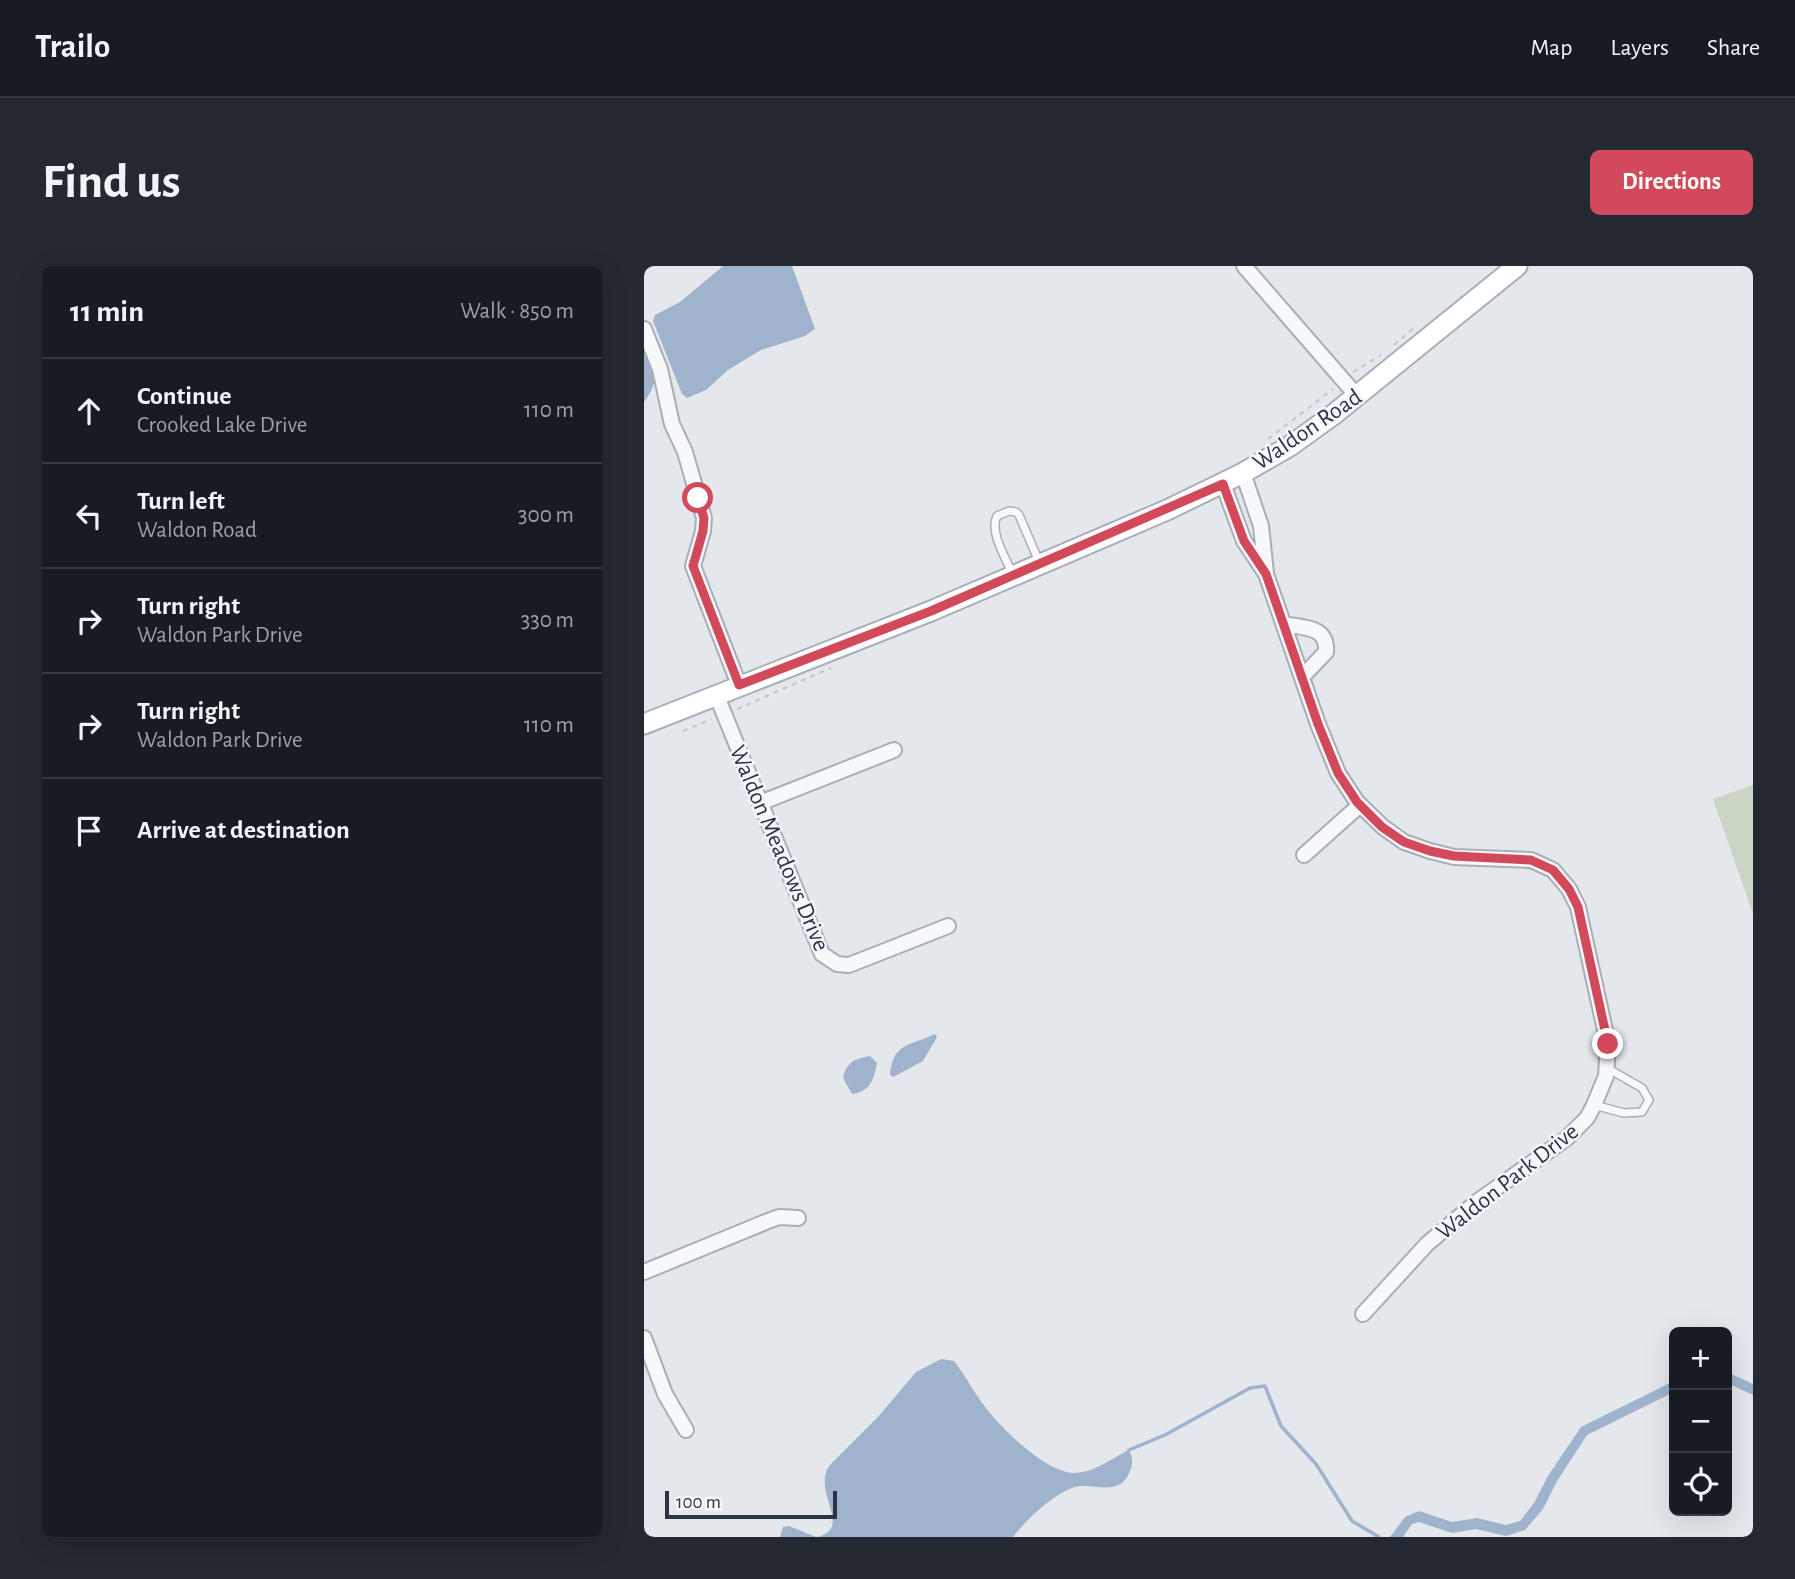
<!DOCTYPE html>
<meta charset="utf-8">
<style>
body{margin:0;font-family:"Alegreya Sans",sans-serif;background:#242831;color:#f1f3f6}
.controls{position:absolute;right:21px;bottom:21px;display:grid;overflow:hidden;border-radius:10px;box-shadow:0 7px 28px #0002}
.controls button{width:63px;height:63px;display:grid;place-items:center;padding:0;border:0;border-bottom:2px solid #363941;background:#171b24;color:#f1f3f6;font:35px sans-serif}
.scale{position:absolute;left:21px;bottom:18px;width:172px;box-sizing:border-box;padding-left:7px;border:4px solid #2b3445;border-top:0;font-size:19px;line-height:24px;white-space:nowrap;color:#2b3445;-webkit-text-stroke:5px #f4f6f9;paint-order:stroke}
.stop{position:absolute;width:21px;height:21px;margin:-16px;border:5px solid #d1495b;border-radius:50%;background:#fff}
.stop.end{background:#d1495b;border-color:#fff;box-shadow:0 2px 7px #0008}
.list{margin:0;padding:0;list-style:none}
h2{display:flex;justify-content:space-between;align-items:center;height:91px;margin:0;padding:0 28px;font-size:30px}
h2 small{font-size:23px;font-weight:400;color:#9ea1a6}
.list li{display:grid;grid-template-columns:46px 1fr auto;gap:21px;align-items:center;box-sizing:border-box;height:105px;padding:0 28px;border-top:2px solid #363941}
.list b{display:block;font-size:26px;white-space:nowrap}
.list p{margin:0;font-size:23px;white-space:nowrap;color:#9ea1a6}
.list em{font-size:23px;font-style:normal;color:#9ea1a6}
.icon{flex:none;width:38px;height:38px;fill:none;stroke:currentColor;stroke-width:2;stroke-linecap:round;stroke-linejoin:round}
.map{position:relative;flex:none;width:1109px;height:1271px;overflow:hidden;border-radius:10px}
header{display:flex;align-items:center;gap:42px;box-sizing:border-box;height:98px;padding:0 35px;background:#171b24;border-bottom:2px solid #363941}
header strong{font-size:33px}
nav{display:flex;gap:38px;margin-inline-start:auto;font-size:24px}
.intro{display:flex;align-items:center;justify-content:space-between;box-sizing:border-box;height:168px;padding:0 42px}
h1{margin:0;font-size:49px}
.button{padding:18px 32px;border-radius:10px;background:#d1495b;color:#fff;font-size:24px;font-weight:700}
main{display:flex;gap:42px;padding:0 42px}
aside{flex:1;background:#171b24;border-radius:10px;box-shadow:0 7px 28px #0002}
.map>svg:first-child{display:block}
</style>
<header>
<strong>Trailo</strong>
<nav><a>Map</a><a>Layers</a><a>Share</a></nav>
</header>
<div class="intro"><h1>Find us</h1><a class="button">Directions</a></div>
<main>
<aside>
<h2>11 min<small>Walk · 850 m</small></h2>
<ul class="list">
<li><svg class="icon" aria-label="ahead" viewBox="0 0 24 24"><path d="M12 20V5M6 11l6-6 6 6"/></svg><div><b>Continue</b><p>Crooked Lake Drive</p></div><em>110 m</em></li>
<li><svg class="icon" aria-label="left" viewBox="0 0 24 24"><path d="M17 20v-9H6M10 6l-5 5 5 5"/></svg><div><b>Turn left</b><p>Waldon Road</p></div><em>300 m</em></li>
<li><svg class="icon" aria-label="right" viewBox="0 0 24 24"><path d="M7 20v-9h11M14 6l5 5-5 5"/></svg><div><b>Turn right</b><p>Waldon Park Drive</p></div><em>330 m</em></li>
<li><svg class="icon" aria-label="right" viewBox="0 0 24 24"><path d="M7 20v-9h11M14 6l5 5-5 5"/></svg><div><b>Turn right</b><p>Waldon Park Drive</p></div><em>110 m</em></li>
<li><svg class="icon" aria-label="arrive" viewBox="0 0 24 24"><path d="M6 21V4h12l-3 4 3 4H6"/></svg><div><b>Arrive at destination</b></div></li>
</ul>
</aside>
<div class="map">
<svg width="1109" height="1271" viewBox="0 0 1109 1271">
<rect width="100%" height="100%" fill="#e4e7ec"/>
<!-- green -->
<path fill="#c9d6c5" d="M 1109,519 L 1109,648 L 1069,533 Z"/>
<!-- water -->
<path fill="#9fb4cc" d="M 79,0 L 148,0 L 171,63 L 161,70 L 117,84 L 84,104 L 62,124 L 43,132 L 38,128 L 9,55 L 11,49 L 36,36 Z
M 0,73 C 9,99 19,111 0,136 Z
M 291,768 L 293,771 L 279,795 L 249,811 L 246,809 C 249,776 266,780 291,768 Z
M 226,790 L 233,797 C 230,813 226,826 208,828 L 199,812 C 203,796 210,793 226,790 Z
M 297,1093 L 310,1095 C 324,1113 335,1136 351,1153 C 367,1171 405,1207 430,1207 C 450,1207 468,1192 485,1184 C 489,1192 489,1197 486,1205 C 475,1234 447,1214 428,1222 C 406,1231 383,1253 369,1271 L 173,1271 C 210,1262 168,1227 185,1200 L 234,1151 L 272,1106 Z
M 1083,1106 L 1109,1118 L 1109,1129 L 1083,1117 Z
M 1030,1115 L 1030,1126 L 943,1169 L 913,1215 L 899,1243 L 881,1264 L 862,1270 L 832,1263 L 808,1267 L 775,1256 L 768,1258 L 759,1271 L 746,1271 L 761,1251 L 775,1245 L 808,1256 L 833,1252 L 862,1259 L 876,1255 L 890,1237 L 904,1210 L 937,1161 Z
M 145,1260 L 172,1271 L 136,1271 L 139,1261 Z"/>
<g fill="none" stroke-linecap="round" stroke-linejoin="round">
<!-- stream -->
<path stroke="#9fb4cc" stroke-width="3.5" d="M 485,1184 L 521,1169 L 606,1122 L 621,1120 L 637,1160 L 672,1198 L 708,1255 L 735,1271"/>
<defs>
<path id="lane" d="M 368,307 C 362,292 345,266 353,250 L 365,245 L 372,246 L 375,249 L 396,298
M 950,839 L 980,847 L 998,846 L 1005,834 L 998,822 L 963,802"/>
<path id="street" d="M 600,0 L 713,130
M 0,63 L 16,103 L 28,158 L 41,186 L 60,252 L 59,265 L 49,300 L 95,419
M 599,207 L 617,260 L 622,307
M 579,218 L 600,275 L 622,308 L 674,458 L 694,507 L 713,536 L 739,561 L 760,576 L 786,585 L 810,591 L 887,594 L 909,604 L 925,623 L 934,641 L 964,778 L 962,810 L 950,839 L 943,852 L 923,872 L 834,935 L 783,978 L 719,1048
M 640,358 C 660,362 684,360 682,386 L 658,411
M 72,428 L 178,688 L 193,698 L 205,699 L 304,660
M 116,537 L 250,484
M 660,589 L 716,539
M 0,1006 L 124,955 L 135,951 L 154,952
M 0,1072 L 21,1128 L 42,1164"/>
<path id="secondary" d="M 0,458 L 287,345 L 523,244 L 599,207 L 646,180 L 689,149 L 873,0"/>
</defs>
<!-- lane casing -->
<use href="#lane" stroke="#a9aeb7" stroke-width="10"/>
<!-- street casing -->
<use href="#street" stroke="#a9aeb7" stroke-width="18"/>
<!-- secondary casing -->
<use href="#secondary" stroke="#a9aeb7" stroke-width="23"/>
<!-- path -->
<path stroke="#c2c5cb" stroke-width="2" stroke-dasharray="5 5" stroke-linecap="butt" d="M 750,79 L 772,60
M 709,106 L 737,89
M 624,173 L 689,123
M 93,443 L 187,402
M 39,465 L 68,453"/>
<!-- lane -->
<use href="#lane" stroke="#f7f8fa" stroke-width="7"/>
<!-- street -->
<use href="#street" stroke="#f7f8fa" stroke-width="14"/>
<!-- secondary -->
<use href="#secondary" stroke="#fff" stroke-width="19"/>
</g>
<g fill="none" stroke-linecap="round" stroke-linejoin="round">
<!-- route -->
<path stroke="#d1495b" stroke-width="9" d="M 54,232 L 60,252 L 59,265 L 49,300 L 95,419 L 287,345 L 579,218 L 600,275 L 622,308 L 674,458 L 694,507 L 713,536 L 738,561 L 760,576 L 786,585 L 810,590 L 887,594 L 909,604 L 925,623 L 934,641 L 964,778"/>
</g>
<g text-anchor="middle" stroke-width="5" stroke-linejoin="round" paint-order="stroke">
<!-- street labels -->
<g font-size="24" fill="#2b3445" stroke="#f4f6f9">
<text transform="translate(663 163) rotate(-34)" y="8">Waldon Road</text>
<text transform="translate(136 582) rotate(67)" y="8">Waldon Meadows Drive</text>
<text transform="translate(863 915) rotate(-38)" y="8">Waldon Park Drive</text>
</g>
</g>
</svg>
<div class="controls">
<button>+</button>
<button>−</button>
<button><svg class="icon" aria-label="locate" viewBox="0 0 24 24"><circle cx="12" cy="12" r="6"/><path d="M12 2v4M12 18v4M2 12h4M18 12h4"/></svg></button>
</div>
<div class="scale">100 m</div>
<div class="stop" style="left:54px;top:232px"></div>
<div class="stop end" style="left:964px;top:778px"></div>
</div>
</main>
